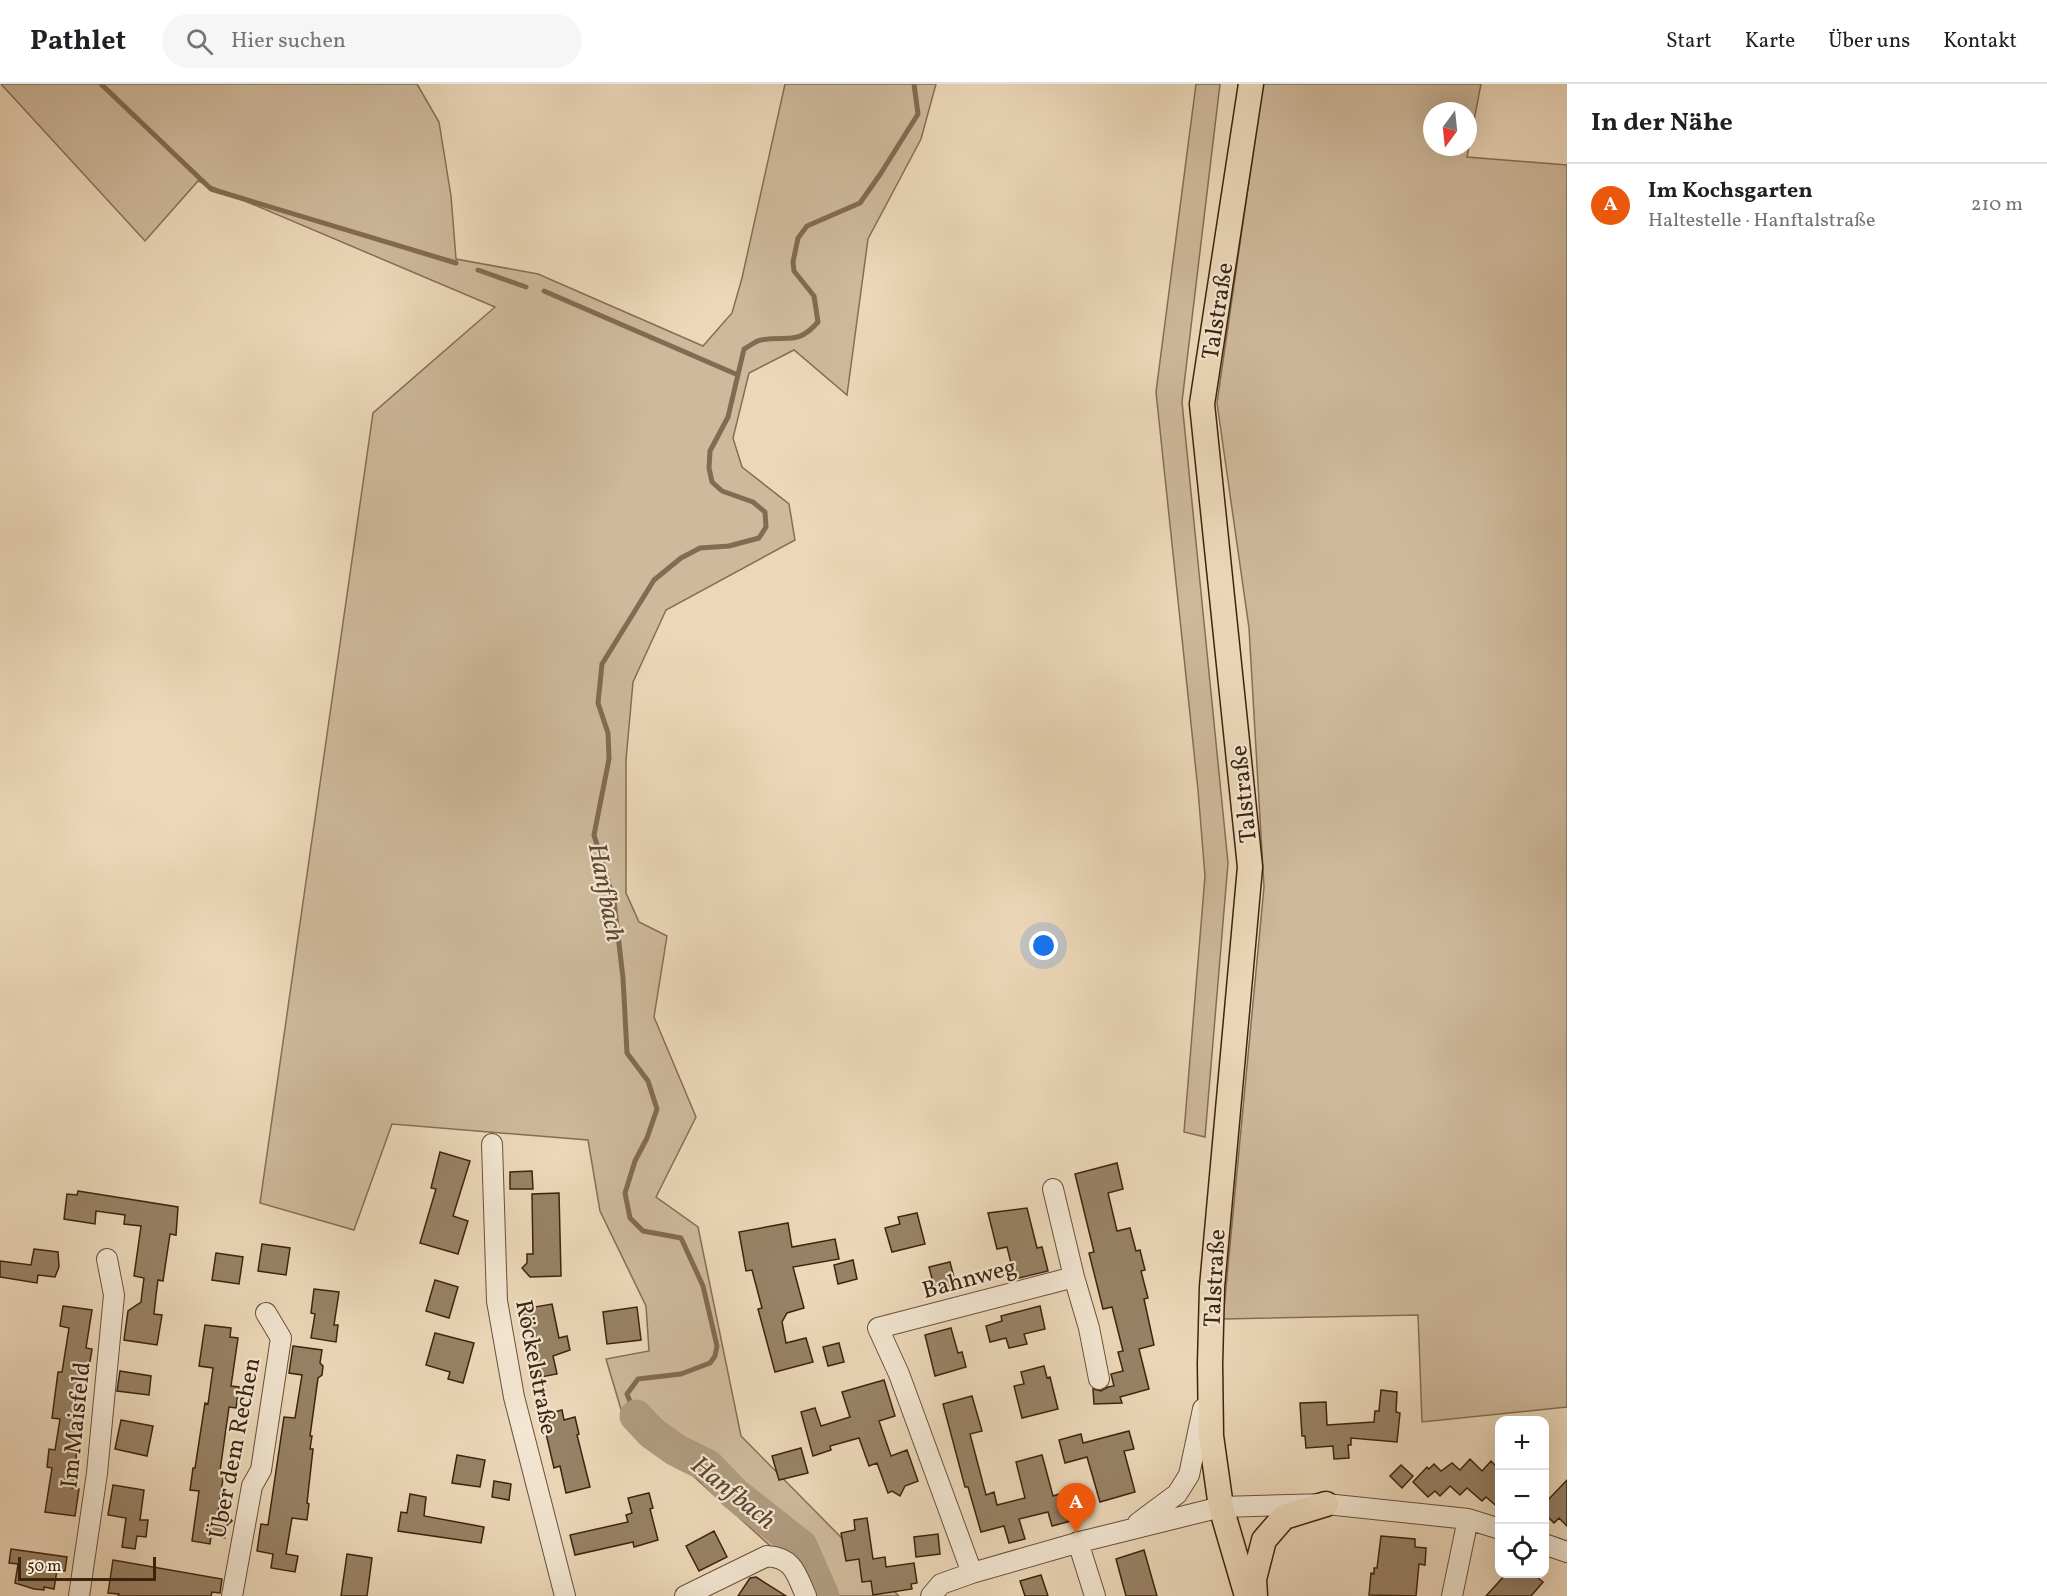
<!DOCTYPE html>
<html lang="de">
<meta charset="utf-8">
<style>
body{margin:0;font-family:Vollkorn,serif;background:#f6f6f6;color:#202124}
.controls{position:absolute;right:18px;bottom:18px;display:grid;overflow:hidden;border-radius:12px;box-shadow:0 6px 24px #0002}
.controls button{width:54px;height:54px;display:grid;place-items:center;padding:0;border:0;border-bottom:2px solid #e0e0e0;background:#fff;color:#202124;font:30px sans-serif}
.compass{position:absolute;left:1423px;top:18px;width:54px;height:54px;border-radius:50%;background:#fff;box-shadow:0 6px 24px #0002;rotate:195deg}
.scale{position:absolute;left:18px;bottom:15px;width:138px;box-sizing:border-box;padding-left:6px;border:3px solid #3c240e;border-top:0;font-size:16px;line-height:21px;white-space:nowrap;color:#3c240e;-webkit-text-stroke:4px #f3e6d2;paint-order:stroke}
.you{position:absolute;left:1044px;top:862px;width:21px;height:21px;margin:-15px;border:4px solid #fff;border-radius:50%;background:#1a73e8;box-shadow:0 0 0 9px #1a73e833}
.badge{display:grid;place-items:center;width:39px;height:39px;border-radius:50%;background:#ea580c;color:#fff;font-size:20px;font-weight:700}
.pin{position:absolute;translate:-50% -50px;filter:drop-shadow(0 2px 3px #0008)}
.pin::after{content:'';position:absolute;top:32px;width:21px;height:18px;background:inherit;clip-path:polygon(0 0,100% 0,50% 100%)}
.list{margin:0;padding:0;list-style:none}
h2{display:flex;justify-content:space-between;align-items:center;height:78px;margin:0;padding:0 24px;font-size:26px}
h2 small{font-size:20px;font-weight:400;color:#757577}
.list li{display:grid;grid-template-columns:39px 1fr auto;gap:18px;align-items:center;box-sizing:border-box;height:84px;padding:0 24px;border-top:2px solid #e0e0e0}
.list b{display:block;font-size:22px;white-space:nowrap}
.list p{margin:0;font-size:20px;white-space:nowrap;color:#757577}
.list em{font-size:20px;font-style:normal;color:#757577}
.icon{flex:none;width:33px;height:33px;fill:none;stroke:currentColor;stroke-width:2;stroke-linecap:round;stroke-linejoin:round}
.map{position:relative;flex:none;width:1567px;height:1512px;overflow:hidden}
header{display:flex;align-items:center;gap:36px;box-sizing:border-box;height:84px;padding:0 30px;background:#fff;border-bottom:2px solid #e0e0e0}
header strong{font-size:28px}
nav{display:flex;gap:33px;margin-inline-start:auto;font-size:21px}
.search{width:420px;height:54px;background:#f6f6f6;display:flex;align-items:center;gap:15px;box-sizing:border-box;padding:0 21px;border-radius:33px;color:#757577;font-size:22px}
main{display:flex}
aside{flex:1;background:#fff}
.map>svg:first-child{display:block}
</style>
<header>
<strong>Pathlet</strong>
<div class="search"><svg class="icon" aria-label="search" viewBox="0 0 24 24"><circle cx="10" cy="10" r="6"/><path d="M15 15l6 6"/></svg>Hier suchen</div>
<nav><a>Start</a><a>Karte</a><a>Über uns</a><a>Kontakt</a></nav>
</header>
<main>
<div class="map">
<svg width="1567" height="1512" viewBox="0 0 1567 1512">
<rect width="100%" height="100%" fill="#ecd8b9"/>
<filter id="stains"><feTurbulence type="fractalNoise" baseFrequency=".00333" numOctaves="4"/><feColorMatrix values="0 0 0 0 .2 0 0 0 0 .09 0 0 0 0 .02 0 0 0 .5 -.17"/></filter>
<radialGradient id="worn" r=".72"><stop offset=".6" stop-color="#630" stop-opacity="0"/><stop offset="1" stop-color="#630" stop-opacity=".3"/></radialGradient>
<!-- green -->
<path fill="#ceb99c" stroke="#856e55" stroke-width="1.5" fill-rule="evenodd" d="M 1,0 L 417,0 L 439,38 L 451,112 L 456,175 L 538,190 L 703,262 L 732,229 L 742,194 L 785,0 L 936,0 L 921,55 L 868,155 L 847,311 L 794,266 L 749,289 L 733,354 L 742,383 L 789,420 L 795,456 L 666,526 L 633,598 L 626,676 L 626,809 L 639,838 L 667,852 L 654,933 L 696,1033 L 656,1113 L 698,1143 L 741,1352 L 899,1512 L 818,1512 L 799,1488 L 691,1390 L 626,1342 L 606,1275 L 649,1267 L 646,1222 L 600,1127 L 588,1056 L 392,1040 L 354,1146 L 260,1119 L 373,329 L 495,223 L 198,97 L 145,157 Z
M 1196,0 L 1220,0 L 1182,318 L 1228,779 L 1205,1053 L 1184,1048 L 1205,792 L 1198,706 L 1156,308 Z
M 1263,0 L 1481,0 L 1467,73 L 1567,81 L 1567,1323 L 1422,1338 L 1418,1231 L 1223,1235 L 1264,803 L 1249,544 L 1217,319 ZM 1432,27 L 1468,27 L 1468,63 L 1432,63 Z"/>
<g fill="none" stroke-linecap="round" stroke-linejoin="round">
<!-- stream -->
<path stroke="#826b52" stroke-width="5" d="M 101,0 L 211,105 L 456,179
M 478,186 L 526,203
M 544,207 L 738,291
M 636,1332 L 627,1310 L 638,1295 L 681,1290 L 710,1279 L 715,1272 L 717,1262 L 703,1202 L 681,1154 L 643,1147 L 630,1134 L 625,1109 L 635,1077 L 647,1054 L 657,1025 L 648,997 L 627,969 L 623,894 L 614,817 L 594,751 L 609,675 L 608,649 L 598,619 L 602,580 L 654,496 L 681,474 L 700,464 L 729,462 L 759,454 L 766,443 L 765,428 L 753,418 L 722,407 L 712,398 L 709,384 L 710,367 L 728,333 L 744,265 C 750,262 755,257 761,256 C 788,251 797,262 818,238 L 814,212 L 794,187 L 793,178 L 798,154 L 807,142 L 860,119 L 881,89 L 918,30 L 914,0"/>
<!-- river -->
<path stroke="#b09b7f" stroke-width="33" d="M 636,1332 L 652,1349 L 676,1366 L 708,1382 L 735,1410 L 801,1462 L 823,1512"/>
</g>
<!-- building -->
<path fill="#988267" stroke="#3c240e" stroke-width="1.5" d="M 440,1068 L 470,1077 L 453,1132 L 468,1137 L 458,1170 L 420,1159 L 436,1105 L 431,1104 Z
M 1117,1079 L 1123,1105 L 1108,1109 L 1117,1147 L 1130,1144 L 1136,1167 L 1140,1166 L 1145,1186 L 1141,1187 L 1148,1214 L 1144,1215 L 1154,1261 L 1139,1265 L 1149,1305 L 1120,1313 L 1122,1319 L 1094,1320 L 1093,1305 L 1101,1307 L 1108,1303 L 1114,1302 L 1111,1290 L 1123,1287 L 1118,1268 L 1123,1267 L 1112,1223 L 1103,1225 L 1089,1169 L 1094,1168 L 1075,1090 Z
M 532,1087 L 533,1105 L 510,1105 L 510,1088 Z
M 78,1107 L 178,1123 L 176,1151 L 170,1150 L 163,1197 L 158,1196 L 156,1211 L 154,1230 L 162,1231 L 157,1261 L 124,1256 L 128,1227 L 141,1218 L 142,1209 L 144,1194 L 134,1192 L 141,1142 L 124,1140 L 125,1131 L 96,1127 L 95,1140 L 64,1135 L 67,1110 L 77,1111 Z
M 559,1109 L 561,1192 L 530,1193 L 522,1184 L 527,1179 L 527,1170 L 533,1170 L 532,1110 Z
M 1027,1124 L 1037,1164 L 1042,1163 L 1048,1187 L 1015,1195 L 1007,1163 L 997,1165 L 988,1129 Z
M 917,1129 L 925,1160 L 892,1168 L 885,1144 L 900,1140 L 898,1133 Z
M 788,1139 L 792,1163 L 835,1155 L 839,1175 L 793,1183 L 804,1224 L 787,1229 L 782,1238 L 786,1259 L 806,1254 L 813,1278 L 775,1288 L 758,1225 L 762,1224 L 752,1186 L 746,1187 L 739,1148 Z
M 262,1160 L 290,1164 L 286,1191 L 258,1187 Z
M 34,1165 L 58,1168 L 59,1183 L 55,1193 L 38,1191 L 37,1199 L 0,1193 L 0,1177 L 31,1181 Z
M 216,1169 L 243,1173 L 239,1200 L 212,1196 Z
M 853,1176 L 857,1195 L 838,1200 L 834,1181 Z
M 950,1178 L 956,1201 L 935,1206 L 929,1183 Z
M 435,1196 L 458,1203 L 449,1234 L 426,1227 Z
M 314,1205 L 339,1208 L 334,1241 L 338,1241 L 336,1258 L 311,1254 L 315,1230 L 311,1229 Z
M 552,1220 L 559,1254 L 567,1252 L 570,1266 L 553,1272 L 557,1290 L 541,1293 L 530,1242 L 526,1243 L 523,1225 Z
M 63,1222 L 92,1226 L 86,1264 L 92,1265 L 88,1289 L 84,1289 L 79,1318 L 86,1326 L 77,1332 L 73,1359 L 78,1359 L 72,1404 L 79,1405 L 75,1432 L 45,1428 L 52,1384 L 47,1383 L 49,1365 L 55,1366 L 60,1335 L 52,1334 L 58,1288 L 62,1288 L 69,1244 L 60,1242 Z
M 1040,1222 L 1045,1245 L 1024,1250 L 1027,1260 L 1009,1264 L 1006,1254 L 990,1258 L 986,1242 L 1002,1237 L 1001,1232 Z
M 637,1223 L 641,1256 L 607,1260 L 603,1228 Z
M 205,1241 L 231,1244 L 230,1253 L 238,1254 L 231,1302 L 239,1303 L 236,1324 L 229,1323 L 220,1387 L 224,1388 L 218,1428 L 226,1429 L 232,1437 L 226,1442 L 225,1454 L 211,1452 L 210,1460 L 192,1457 L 199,1407 L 190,1406 L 193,1384 L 195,1384 L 205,1319 L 208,1320 L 213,1284 L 199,1282 Z
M 951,1244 L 958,1269 L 962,1268 L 966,1283 L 935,1292 L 925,1251 Z
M 435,1249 L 474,1259 L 463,1299 L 448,1295 L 450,1288 L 426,1281 Z
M 839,1259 L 844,1278 L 828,1282 L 823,1263 Z
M 293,1262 L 322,1266 L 320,1279 L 323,1282 L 322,1291 L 318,1294 L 310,1352 L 312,1352 L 310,1365 L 313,1365 L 307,1419 L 309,1420 L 307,1436 L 292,1434 L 286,1470 L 298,1472 L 295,1488 L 271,1484 L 273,1470 L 257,1467 L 261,1440 L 268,1441 L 284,1333 L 295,1334 L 302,1291 L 289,1289 Z
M 1044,1282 L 1047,1294 L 1050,1293 L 1058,1325 L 1022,1334 L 1014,1302 L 1024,1300 L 1021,1288 Z
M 120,1287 L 151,1292 L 149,1311 L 117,1307 Z
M 884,1296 L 895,1332 L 879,1337 L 891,1372 L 907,1366 L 918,1397 L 905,1402 L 900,1412 L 892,1407 L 888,1409 L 877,1379 L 869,1382 L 859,1354 L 830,1362 L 831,1366 L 813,1372 L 801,1328 L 815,1324 L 821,1342 L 850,1333 L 842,1308 Z
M 1381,1306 L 1397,1308 L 1396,1328 L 1400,1329 L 1397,1358 L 1351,1354 L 1351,1361 L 1348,1361 L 1349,1374 L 1334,1375 L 1333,1362 L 1306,1364 L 1305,1352 L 1302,1352 L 1300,1319 L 1326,1318 L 1327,1341 L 1374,1338 L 1375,1327 L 1379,1327 Z
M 972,1312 L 982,1347 L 970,1350 L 986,1411 L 994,1408 L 997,1421 L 1025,1414 L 1016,1378 L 1042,1371 L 1053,1412 L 1059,1410 L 1061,1417 L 1081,1412 L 1086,1433 L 1052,1442 L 1048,1428 L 1019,1435 L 1025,1455 L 1009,1459 L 1004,1442 L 981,1448 L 968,1403 L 965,1403 L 943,1320 Z
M 562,1326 L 564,1336 L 575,1333 L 579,1350 L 577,1351 L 590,1403 L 566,1409 L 560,1382 L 554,1384 L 544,1341 L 550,1340 L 547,1330 Z
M 121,1336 L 153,1342 L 147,1372 L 115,1365 Z
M 1129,1347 L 1134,1365 L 1124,1367 L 1135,1408 L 1100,1418 L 1087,1373 L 1065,1379 L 1059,1356 L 1081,1350 L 1083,1359 Z
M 801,1364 L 808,1389 L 779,1396 L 772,1372 Z
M 457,1371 L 485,1376 L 480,1403 L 452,1399 Z
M 1470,1375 L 1482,1387 L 1491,1377 L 1500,1386 L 1500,1425 L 1486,1413 L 1482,1417 L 1467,1404 L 1460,1411 L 1450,1402 L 1440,1412 L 1435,1407 L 1428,1413 L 1413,1398 L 1427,1383 L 1429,1385 L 1434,1380 L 1441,1387 L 1452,1379 L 1460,1386 Z
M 1401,1381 L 1413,1392 L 1402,1404 L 1390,1392 Z
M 1567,1396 L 1567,1442 L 1559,1434 L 1554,1439 L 1545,1430 L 1545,1419 Z
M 494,1397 L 511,1400 L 509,1416 L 492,1413 Z
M 113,1401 L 144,1406 L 140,1436 L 148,1436 L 146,1453 L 137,1452 L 135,1465 L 122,1463 L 126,1434 L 108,1431 Z
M 649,1409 L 653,1424 L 650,1425 L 658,1456 L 634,1463 L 633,1458 L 575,1471 L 570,1451 L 628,1438 L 626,1431 L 632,1429 L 628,1414 Z
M 410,1410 L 426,1413 L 424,1432 L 484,1443 L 481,1459 L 398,1447 L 401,1428 L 407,1429 Z
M 867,1434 L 873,1475 L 885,1473 L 886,1483 L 914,1479 L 917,1499 L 911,1500 L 912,1505 L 873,1511 L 871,1497 L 862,1498 L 859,1475 L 846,1477 L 841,1449 L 855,1446 L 854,1436 Z
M 714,1447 L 727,1473 L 699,1487 L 686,1462 Z
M 938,1450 L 940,1470 L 916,1473 L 914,1453 Z
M 1381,1452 L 1415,1455 L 1415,1463 L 1426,1464 L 1425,1481 L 1419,1480 L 1416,1512 L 1369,1511 L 1371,1489 L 1374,1490 L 1374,1484 L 1377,1484 Z
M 11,1465 L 67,1473 L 65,1487 L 57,1486 L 54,1505 L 44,1503 L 44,1506 L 34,1505 L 15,1499 L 18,1480 L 9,1479 Z
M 1144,1466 L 1157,1512 L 1126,1512 L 1116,1475 Z
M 347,1470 L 372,1474 L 367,1512 L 341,1512 Z
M 113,1476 L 222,1495 L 220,1509 L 212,1508 L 211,1512 L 118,1512 L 119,1510 L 108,1509 Z
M 1506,1490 L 1533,1490 L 1543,1498 L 1531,1512 L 1486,1512 Z
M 1041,1491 L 1048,1512 L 1025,1512 L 1020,1497 Z
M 756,1493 L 786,1512 L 738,1512 L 750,1494 Z"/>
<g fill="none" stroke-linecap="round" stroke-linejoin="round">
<defs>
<path id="minor" d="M 492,1060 L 497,1217 L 514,1313 L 565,1512
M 1074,1193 L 1089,1244 L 1099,1295
M 1138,1439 L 1177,1410 L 1189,1391 L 1203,1325
M 1078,1458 L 1095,1512
M 1544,1460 L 1567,1468
M 972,1489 L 899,1290 L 878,1244 L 1074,1193 L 1053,1105
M 79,1512 L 97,1389 L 114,1211 L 107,1175
M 232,1512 L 252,1402 L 261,1386 L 281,1254 L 266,1229
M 685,1512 L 767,1472 C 794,1474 796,1490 806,1512
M 931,1512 L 941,1500 L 972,1489 L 1080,1458 L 1221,1423 L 1326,1420 L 1468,1435 L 1500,1445
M 1452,1512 L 1468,1435"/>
<path id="major" d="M 1247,1512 L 1221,1423 L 1211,1352 L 1210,1280 L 1212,1203 L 1250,783 L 1202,320 L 1251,0
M 1255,1512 L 1254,1495 L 1264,1456 L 1284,1433 L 1326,1420"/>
</defs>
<!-- minor casing -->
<use href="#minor" stroke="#685139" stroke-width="22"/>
<!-- major casing -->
<use href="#major" stroke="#3c240e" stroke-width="27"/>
<!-- minor -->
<use href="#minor" stroke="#f3e6d2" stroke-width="20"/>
<!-- major -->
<use href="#major" stroke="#ecd8b9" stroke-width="24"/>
</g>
<g text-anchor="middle" stroke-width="4.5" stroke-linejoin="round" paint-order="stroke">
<!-- street labels -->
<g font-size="24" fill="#3c240e" stroke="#f3e6d2">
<text transform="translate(1217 227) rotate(-81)" y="8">Talstraße</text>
<text transform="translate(1243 710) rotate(-96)" y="8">Talstraße</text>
<text transform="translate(969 1194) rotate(-15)" y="8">Bahnweg</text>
<text transform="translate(1214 1194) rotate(-87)" y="8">Talstraße</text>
<text transform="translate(537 1283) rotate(79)" y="8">Röckelstraße</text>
<text transform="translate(75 1341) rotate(-84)" y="8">Im Maisfeld</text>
<text transform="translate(234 1364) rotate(-79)" y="8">Über dem Rechen</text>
</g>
<!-- water labels -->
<g font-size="26" font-style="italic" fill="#5f4830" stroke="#f3e6d2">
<text transform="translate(607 808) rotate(79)" y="9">Hanfbach</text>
<text transform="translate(734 1408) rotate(39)" y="9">Hanfbach</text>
</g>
</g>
<rect width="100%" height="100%" filter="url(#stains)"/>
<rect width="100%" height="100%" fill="url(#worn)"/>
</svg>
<div class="controls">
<button>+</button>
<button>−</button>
<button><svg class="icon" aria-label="locate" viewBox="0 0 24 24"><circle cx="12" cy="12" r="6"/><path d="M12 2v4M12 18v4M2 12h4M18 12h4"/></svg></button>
</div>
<svg class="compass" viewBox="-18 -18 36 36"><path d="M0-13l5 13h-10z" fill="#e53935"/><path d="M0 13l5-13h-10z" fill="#757577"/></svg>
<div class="scale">50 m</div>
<div class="you"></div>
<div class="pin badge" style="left:1076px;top:1449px">A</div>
</div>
<aside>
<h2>In der Nähe<small></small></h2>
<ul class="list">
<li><span class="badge">A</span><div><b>Im Kochsgarten</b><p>Haltestelle · Hanftalstraße</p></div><em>210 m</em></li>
</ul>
</aside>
</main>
